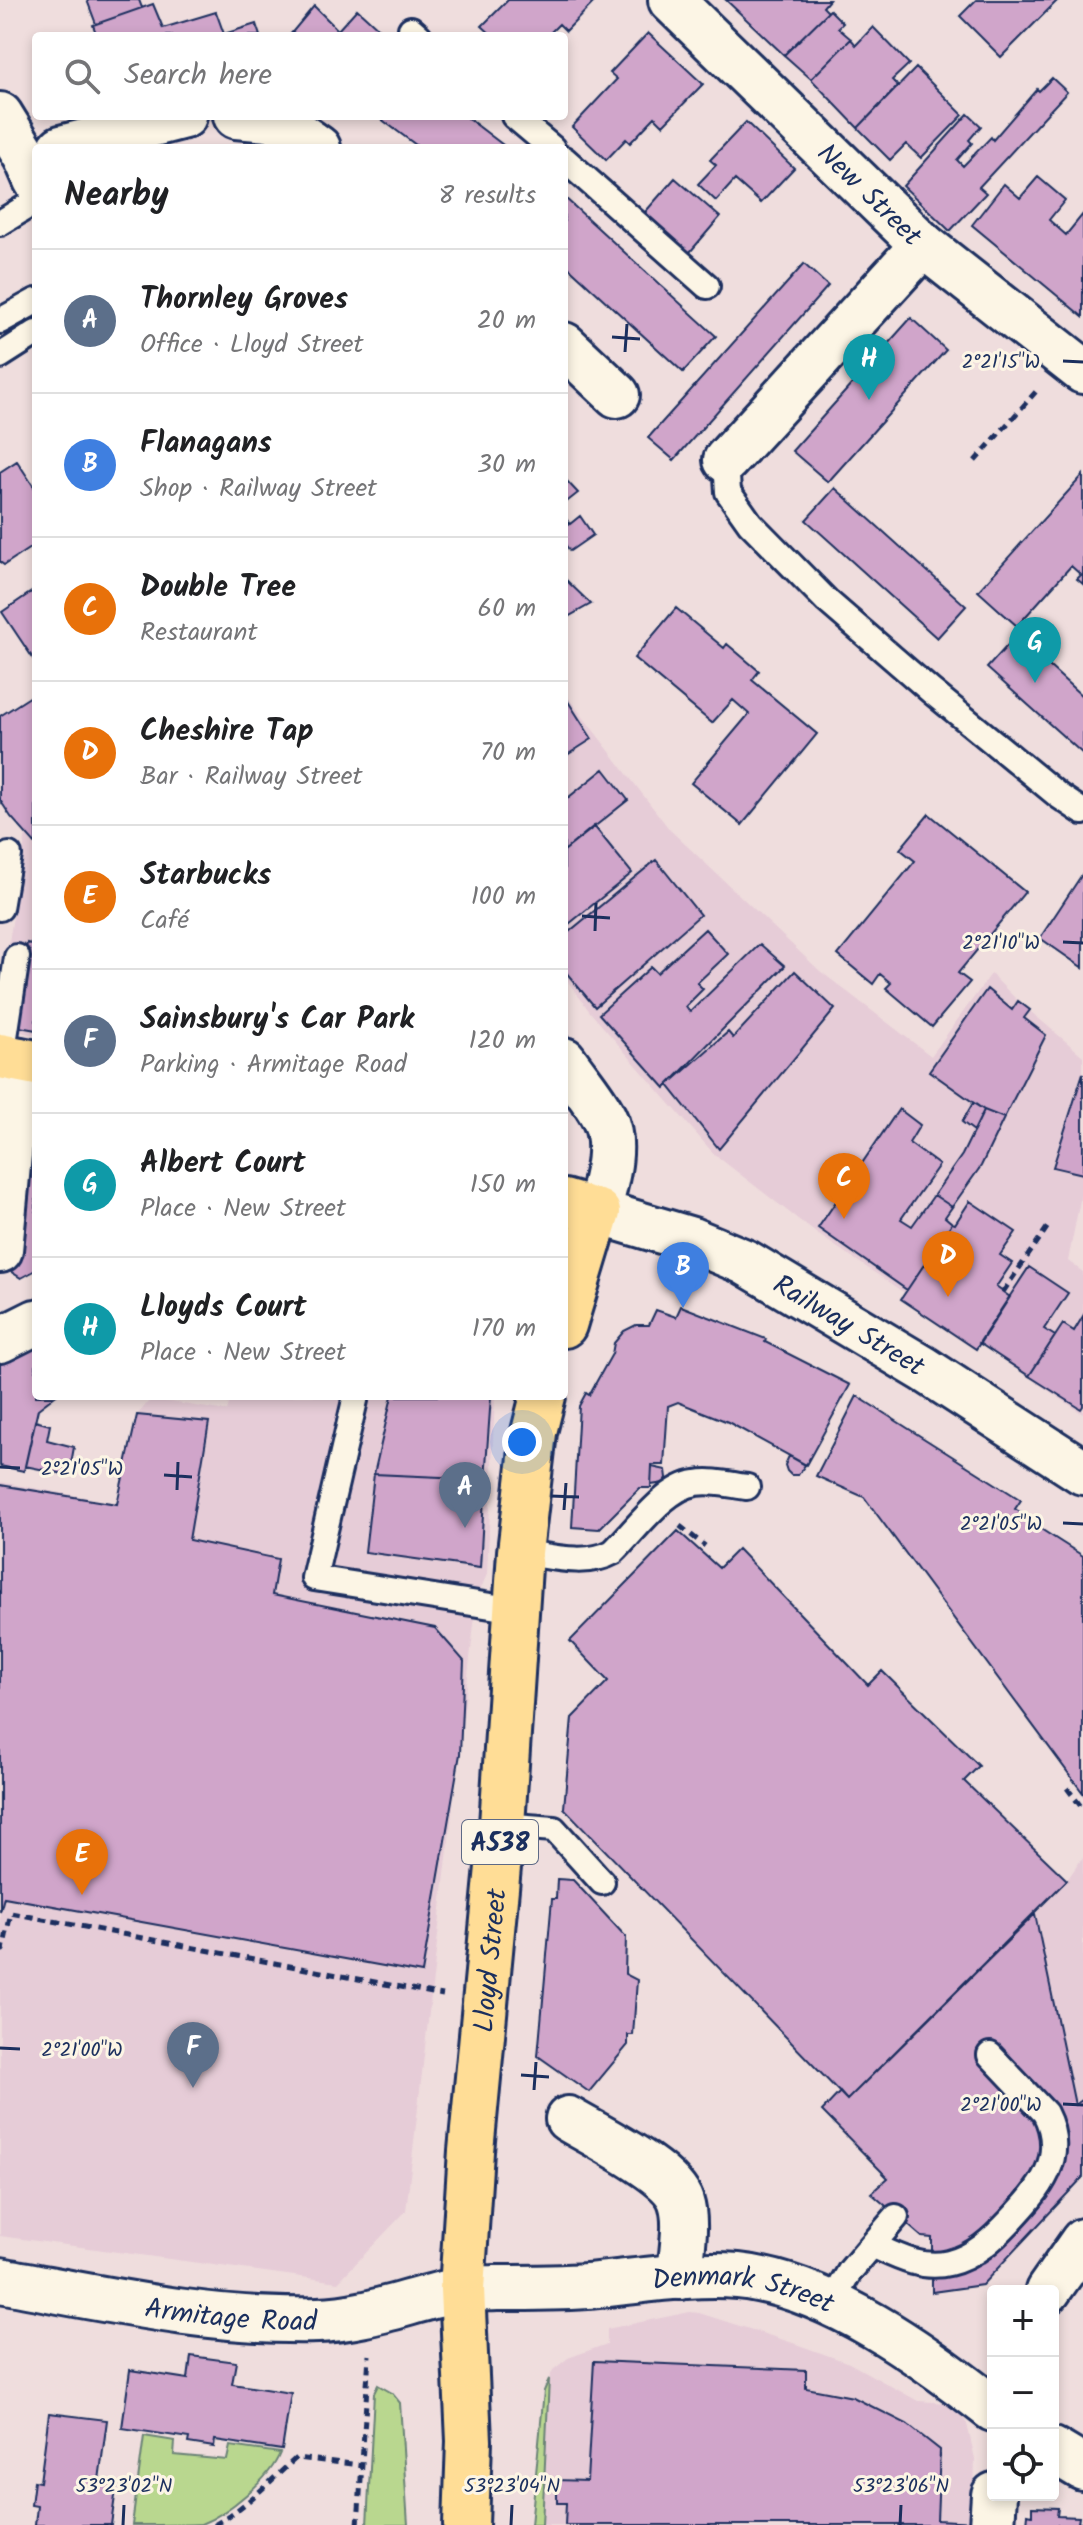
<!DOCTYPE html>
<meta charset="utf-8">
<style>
body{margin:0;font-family:Kalam,sans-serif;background:#f2f2f2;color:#202124}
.controls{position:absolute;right:24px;bottom:24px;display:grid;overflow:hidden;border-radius:8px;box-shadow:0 4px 12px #0003}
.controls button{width:72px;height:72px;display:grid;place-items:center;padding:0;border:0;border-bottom:2px solid #e0e0e0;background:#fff;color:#202124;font:40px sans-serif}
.you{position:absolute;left:522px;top:1442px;width:28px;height:28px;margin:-20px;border:6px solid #fff;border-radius:50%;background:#1a73e8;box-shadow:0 0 0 12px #1a73e833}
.badge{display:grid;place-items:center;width:52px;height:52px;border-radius:50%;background:#1f6fb2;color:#fff;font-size:26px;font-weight:700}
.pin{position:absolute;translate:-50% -66px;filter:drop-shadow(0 2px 4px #0008)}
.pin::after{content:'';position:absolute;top:42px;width:28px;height:24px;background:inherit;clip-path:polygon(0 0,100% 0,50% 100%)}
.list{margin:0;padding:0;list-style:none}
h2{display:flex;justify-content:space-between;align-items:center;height:104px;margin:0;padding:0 32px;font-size:34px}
h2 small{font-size:26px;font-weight:400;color:#757577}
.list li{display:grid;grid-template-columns:52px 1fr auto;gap:24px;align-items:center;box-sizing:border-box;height:144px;padding:0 32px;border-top:2px solid #e0e0e0}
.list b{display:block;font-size:30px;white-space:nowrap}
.list p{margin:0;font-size:26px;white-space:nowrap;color:#757577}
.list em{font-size:26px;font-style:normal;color:#757577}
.icon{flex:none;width:44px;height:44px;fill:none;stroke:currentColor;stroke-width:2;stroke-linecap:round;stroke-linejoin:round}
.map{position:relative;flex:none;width:1083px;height:2525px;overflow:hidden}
.search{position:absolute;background:#fff;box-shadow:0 4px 12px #0003;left:32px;top:32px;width:536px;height:88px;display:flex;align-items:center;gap:20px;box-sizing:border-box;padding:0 28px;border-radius:8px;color:#757577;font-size:30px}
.panel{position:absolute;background:#fff;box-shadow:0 4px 12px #0003;left:32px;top:144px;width:536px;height:1256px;border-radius:8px}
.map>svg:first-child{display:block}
</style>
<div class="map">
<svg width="1083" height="2525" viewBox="0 0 1083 2525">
<rect width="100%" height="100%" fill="#efdddd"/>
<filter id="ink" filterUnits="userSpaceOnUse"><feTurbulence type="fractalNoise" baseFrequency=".0125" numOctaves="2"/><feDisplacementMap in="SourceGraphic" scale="16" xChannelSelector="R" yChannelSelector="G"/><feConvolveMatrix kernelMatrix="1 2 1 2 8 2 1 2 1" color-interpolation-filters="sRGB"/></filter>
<g filter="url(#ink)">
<!-- built -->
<path fill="#e6ccd7" d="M 564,692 L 670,830 L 820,971 L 931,1056 L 991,974 L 1018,1001 L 1083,1056 L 1083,1185 L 1068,1261 L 1083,1272 L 1083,1414 L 816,1233 L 714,1154 L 590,1012 L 564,976 Z
M 36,693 L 36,1035 L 0,1028 L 0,999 L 26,834 L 0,799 L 0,716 Z
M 231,1396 L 495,1396 L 487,1574 L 477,1598 L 406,2211 L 338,2282 L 0,2236 L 0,1482 L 117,1503 L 137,1415 L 151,1399 L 227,1411 Z
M 1083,1857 L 1083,2103 L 1082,2101 L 1075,2105 L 1035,1914 L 1067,1880 Z
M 690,2312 L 699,2313 L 793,2343 L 849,2363 L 918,2401 L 949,2403 L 958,2410 L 967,2424 L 975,2459 L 973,2525 L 542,2525 L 549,2379 L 553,2370 L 568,2358 L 607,2344 L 607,2329 Z"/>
<!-- green -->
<path fill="#b9d78f" stroke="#6a8376" stroke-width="2" d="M 549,2379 L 542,2525 L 531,2525 L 544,2391 Z
M 378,2385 L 392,2393 L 400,2403 L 408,2525 L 367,2525 L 374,2393 Z
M 144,2436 L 175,2441 L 174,2455 L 227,2460 L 230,2446 L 280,2453 C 270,2479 227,2514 201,2524 C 187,2525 150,2525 132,2525 Z"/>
<!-- building -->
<path fill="#d0a5ca" stroke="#1b2f5e" stroke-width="2" d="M 87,0 L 139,0 L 142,8 L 96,24 Z
M 508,0 L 596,0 L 566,31 L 559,24 L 547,36 L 493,36 L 482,26 Z
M 726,0 L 829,0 L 823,7 L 828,12 L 784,55 Z
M 976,0 L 1058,0 L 1001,57 L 960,16 Z
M 153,4 L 163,28 L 216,12 L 224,34 L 256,24 L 260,36 L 97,36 L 93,25 Z
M 314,6 L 338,30 L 357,9 L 381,31 L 377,36 L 289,36 Z
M 830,10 L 843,23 L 838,28 L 851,39 L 811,79 L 784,55 Z
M 873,27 L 909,64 L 892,80 L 898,86 L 858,128 L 811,79 L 851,39 L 856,45 Z
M 648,33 L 703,84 L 663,125 L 655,117 L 630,143 L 626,139 L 606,160 L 572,127 L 617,79 L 610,73 Z
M 916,68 L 963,115 L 921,158 L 906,144 L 890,160 L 858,128 Z
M 1052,78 L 1067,92 L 979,187 L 986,193 L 950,231 L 903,186 L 968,114 L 981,126 L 969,140 L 972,143 L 957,160 L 963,166 L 991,137 L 993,140 L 1037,89 L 1039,91 Z
M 377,116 L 465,116 L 507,148 L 420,148 Z
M 746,122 L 794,168 L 761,203 L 735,180 L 716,201 L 698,184 L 716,165 L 710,160 Z
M 1038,177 L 1065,200 L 1049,220 L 1066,235 L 1083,214 L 1083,317 L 972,225 L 1004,184 L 1020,198 Z
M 675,178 L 720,217 L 684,259 L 639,219 Z
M 564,197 L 716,336 L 683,372 L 564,263 Z
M 804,264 L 828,286 L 674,460 L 648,438 Z
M 911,318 L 946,350 L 828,482 L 792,451 Z
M 17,461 L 36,490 L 36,544 L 4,565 L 0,562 L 0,472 Z
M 1083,475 L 1083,584 L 1077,579 L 1081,575 L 1071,566 L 1017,626 L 978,591 Z
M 564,478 L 578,493 L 564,504 Z
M 835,488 L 966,606 L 937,638 L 806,520 Z
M 564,516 L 570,524 L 580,516 L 593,535 L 570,551 L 564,543 Z
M 564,578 L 591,604 L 564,619 Z
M 36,589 L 36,663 L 2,612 Z
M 676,608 L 724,648 L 727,644 L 759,671 L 752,680 L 817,734 L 742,825 L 691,783 L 749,714 L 733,700 L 712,723 L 634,658 Z
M 1016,636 L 1083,697 L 1083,754 L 987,668 Z
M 36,693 L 36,845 L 11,817 L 0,800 L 0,716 Z
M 564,695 L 592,739 L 564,757 Z
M 604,769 L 628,800 L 564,851 L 564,801 Z
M 929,814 L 1025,892 L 958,973 L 970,982 L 932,1027 L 886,988 L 891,983 L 880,974 L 873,984 L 838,955 L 915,861 L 900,849 Z
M 594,826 L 632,873 L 564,928 L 564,851 Z
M 656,860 L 700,915 L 595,1007 L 564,970 L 564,936 Z
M 1083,873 L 1083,968 L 1040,938 Z
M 705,929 L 728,954 L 697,983 L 703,989 L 686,1006 L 690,1012 L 760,944 L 785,966 L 665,1088 L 599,1014 L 651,967 L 657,973 Z
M 27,943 L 36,945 L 36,1030 L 14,1026 Z
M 795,971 L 835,1009 L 719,1149 L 668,1085 L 728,1032 L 733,1038 Z
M 987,989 L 1012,1010 L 1018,1001 L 1030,1010 L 1024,1018 L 1046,1035 L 1004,1118 L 984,1110 L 929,1071 Z
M 1083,1073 L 1083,1174 L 1053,1167 Z
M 973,1103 L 984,1110 L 974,1131 L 962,1122 Z
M 899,1109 L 920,1125 L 909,1143 L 939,1165 L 901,1219 L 912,1226 L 934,1195 L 952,1207 L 945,1217 L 952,1223 L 907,1290 L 818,1228 Z
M 984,1110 L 1004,1118 L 981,1166 L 952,1207 L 934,1195 L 962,1155 Z
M 36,1112 L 36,1270 L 21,1278 L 5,1268 Z
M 970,1201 L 1016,1232 L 1000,1255 L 1012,1263 L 996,1287 L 1010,1297 L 976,1349 L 901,1299 L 952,1223 L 955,1224 Z
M 1029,1267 L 1068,1293 L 1044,1329 L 1055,1336 L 1029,1376 L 979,1343 Z
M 681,1306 L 766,1339 L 765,1342 L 850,1385 L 806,1465 L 728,1422 L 678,1402 L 668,1406 L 664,1465 L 652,1465 L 651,1488 L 640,1488 L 599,1529 L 572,1527 L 579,1406 L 586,1393 L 589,1395 L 612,1354 L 614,1343 L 624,1331 L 636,1325 L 649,1325 L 656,1310 L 676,1317 Z
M 1083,1316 L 1083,1406 L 1081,1409 L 1029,1376 L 1063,1324 L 1074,1331 Z
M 36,1345 L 36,1396 L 55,1396 L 38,1409 L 24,1471 L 0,1466 L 0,1364 Z
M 392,1396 L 491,1396 L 485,1479 L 374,1474 Z
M 857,1396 L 1021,1500 L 1015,1509 L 1035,1521 L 1033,1524 L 1083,1556 L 1083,1793 L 864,1497 L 816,1476 Z
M 137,1415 L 209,1422 L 189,1540 L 278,1559 L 272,1595 L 435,1628 L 464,1661 L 460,1754 L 422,1973 L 4,1897 L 0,1912 L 0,1485 L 117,1504 Z
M 35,1421 L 50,1425 L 47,1440 L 74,1447 L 69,1475 L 25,1466 Z
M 789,1456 L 805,1465 L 798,1475 L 791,1475 L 787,1471 L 785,1465 Z
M 652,1467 L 666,1470 L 667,1478 L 664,1483 L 651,1485 Z
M 374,1474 L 485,1479 L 480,1568 L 365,1552 Z
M 678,1531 L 719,1568 L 738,1549 L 868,1685 L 882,1671 L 979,1766 L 964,1781 L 1067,1880 L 847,2100 L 564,1808 L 572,1718 L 608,1681 L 570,1641 Z
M 557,1879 L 573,1880 L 626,1937 L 625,1974 L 637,1980 L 633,2035 L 628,2035 L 628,2045 L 589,2092 L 538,2056 L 552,1899 L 556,1899 Z
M 1035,1914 L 1075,2105 L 1082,2100 L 1083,2103 L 1083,2177 L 982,2285 L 932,2292 L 932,2238 L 922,2237 L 871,2193 L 888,2178 L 822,2111 L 840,2092 L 847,2100 Z
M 191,2356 L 236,2362 L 232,2384 L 291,2393 L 282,2450 L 215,2440 L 214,2447 L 188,2443 L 189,2438 L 122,2428 L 130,2370 L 188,2379 Z
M 594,2361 L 806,2370 L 806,2388 L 853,2397 L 907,2424 L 940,2450 L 937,2520 L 974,2522 L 973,2525 L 565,2525 L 566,2503 L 557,2503 L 557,2480 L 587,2481 Z
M 49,2413 L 107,2420 L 99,2480 L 117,2482 L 111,2525 L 35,2525 L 37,2506 L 31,2505 L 34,2481 L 40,2482 Z
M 1032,2507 L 1058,2508 L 1057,2516 L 1079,2517 L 1078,2523 L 1083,2523 L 1083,2525 L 1027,2525 L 1028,2514 L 1032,2515 Z"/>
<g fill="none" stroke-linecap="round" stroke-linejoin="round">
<defs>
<path id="lane" d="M 411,29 L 419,36
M 514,116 L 552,148
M 564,159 L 707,286
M 0,223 L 36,201
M 0,321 L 36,301
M 0,356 L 36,333
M 726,460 L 728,492 L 750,523 L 827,601 L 931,691 L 1059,796 L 1083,812
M 0,908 L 9,855
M 2,1057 L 17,957
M 356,1396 L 314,1578 L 516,1610
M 520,1552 C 549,1556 586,1567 613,1552 C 635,1531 665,1487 696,1483 C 713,1480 731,1485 747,1487
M 502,1825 L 554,1829 L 602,1882
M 872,2245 L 896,2217
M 830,2305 L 850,2271 L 872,2245 C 896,2256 922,2270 949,2263 C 974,2257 993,2239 1010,2221 C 1039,2190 1068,2158 1045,2113 L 990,2055"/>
<g id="street">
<path id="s1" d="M 671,0 L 923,245 L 1083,371"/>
<path d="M 236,116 L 278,120 L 318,148"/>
<path d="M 61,148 L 184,116"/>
<path d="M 564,345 L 617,395"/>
<path d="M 726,460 L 923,245"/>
<path d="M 0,1250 L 18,1060"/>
<path d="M 0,1340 L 36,1322"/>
<path d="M 568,2119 C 596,2136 672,2172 681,2202 C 688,2224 681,2254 680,2277"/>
<path id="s2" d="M 0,2280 C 105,2299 211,2323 318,2320 C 368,2319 412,2299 460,2290 C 471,2287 484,2289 496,2288 C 526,2288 557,2288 587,2286 C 637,2282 688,2272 738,2276 C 828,2285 924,2355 993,2409"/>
<path d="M 1048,2291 L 1083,2241"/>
<path d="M 1053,2450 L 1083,2468"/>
<path d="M 992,2525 L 994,2495"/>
</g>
<g id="secondary">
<path d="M 0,115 L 26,157 L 36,180"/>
<path id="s3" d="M 564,1060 C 577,1079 594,1098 604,1118 C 618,1145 605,1185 598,1212 L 692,1240 L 745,1262 L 924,1369 L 1083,1472"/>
</g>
<g id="primary">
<path d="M 0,1056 L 36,1063"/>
<path d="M 564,1202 L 598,1212 L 564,1325"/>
<path id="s4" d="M 466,2525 L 469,2441 L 462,2289 L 471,2151 L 502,1825 L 520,1552 L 534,1432 L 543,1396"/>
</g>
</defs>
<!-- lane casing -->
<use href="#lane" stroke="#1b2f5e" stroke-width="30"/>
<!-- street casing -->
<use href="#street" stroke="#1b2f5e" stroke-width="50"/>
<!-- secondary casing -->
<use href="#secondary" stroke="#1b2f5e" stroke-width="50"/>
<!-- primary casing -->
<use href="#primary" stroke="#1b2f5e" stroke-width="50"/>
<!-- path -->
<path stroke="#1b2f5e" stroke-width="5" stroke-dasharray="8 6" stroke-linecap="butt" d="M 975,461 L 1039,388
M 1003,1292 L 1049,1225
M 680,1526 L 705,1546
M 1067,1788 L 1083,1809
M 0,1949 L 3,1950 L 11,1913 L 443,1995
M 214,2525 C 246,2507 269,2482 296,2458 L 362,2465
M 358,2525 L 369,2355"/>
<!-- lane -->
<use href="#lane" stroke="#fcf5e5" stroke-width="24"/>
<!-- street -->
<use href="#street" stroke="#fcf5e5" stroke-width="44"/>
<!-- secondary -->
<use href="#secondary" stroke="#fcf5e5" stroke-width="44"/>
<!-- primary -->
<use href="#primary" stroke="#ffdd96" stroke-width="44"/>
</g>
</g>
<!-- ticks -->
<path fill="none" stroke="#1b2f5e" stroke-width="3" d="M 612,337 L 640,339M 625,352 L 627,324M 1063,361 L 1083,362M 582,916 L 610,918M 595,931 L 596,903M 1063,942 L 1083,943M 0,1467 L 20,1468M 164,1475 L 192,1477M 177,1490 L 178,1462M 551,1496 L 579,1497M 564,1510 L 566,1483M 1063,1523 L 1083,1524M 0,2048 L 20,2049M 521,2075 L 549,2077M 534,2090 L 536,2062M 1063,2104 L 1083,2105M 123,2525 L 124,2505M 511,2525 L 512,2505M 900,2525 L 901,2505"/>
<g text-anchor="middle" stroke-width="6" stroke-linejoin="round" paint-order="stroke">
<!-- shield labels -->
<rect fill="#fcf5e5" stroke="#5e6a86" stroke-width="2" x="462" y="1820" width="76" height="44" rx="6"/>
<g font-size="26" font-weight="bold" fill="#1b2f5e">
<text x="500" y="1851">A538</text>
</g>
<!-- street labels -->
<g font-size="28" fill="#1b2f5e" stroke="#fcf5e5">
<text dy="10" stroke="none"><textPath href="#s1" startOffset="278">New Street</textPath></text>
<text dy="10" stroke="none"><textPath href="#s3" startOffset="444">Railway Street</textPath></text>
<text dy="10" stroke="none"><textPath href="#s4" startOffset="566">Lloyd Street</textPath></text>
<text dy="10" stroke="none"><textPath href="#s2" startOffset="752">Denmark Street</textPath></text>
<text dy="10" stroke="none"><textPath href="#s2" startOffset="234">Armitage Road</textPath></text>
</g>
</g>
<g font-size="20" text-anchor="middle" fill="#1b2f5e" stroke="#fcf5e5" stroke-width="6" stroke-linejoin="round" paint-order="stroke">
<text x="1001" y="368">2°21'15"W</text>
<text x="1001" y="949">2°21'10"W</text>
<text x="82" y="1475">2°21'05"W</text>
<text x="1001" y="1530">2°21'05"W</text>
<text x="82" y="2056">2°21'00"W</text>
<text x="1001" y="2111">2°21'00"W</text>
<text x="124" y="2492">53°23'02"N</text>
<text x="512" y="2492">53°23'04"N</text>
<text x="901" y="2492">53°23'06"N</text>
</g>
</svg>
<div class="controls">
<button>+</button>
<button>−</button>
<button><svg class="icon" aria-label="locate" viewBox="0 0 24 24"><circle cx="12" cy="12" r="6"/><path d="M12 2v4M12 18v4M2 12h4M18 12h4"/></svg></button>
</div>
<div class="you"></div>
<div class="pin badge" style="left:465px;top:1528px;background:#5c6f8a">A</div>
<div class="pin badge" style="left:683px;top:1308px;background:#3f7fe0">B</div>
<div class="pin badge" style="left:844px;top:1219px;background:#e8710a">C</div>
<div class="pin badge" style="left:948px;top:1297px;background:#e8710a">D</div>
<div class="pin badge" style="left:82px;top:1895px;background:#e8710a">E</div>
<div class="pin badge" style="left:193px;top:2088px;background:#5c6f8a">F</div>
<div class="pin badge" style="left:1035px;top:683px;background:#0f9aa8">G</div>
<div class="pin badge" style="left:869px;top:400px;background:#0f9aa8">H</div>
<div class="search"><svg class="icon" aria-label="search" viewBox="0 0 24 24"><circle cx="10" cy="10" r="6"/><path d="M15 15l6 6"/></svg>Search here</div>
<section class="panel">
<h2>Nearby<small>8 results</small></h2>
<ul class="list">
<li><span class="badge" style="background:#5c6f8a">A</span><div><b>Thornley Groves</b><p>Office · Lloyd Street</p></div><em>20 m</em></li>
<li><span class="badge" style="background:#3f7fe0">B</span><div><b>Flanagans</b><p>Shop · Railway Street</p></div><em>30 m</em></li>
<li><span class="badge" style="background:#e8710a">C</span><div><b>Double Tree</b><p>Restaurant</p></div><em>60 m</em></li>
<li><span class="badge" style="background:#e8710a">D</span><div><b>Cheshire Tap</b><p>Bar · Railway Street</p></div><em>70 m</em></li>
<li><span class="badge" style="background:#e8710a">E</span><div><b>Starbucks</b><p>Café</p></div><em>100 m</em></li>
<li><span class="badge" style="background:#5c6f8a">F</span><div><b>Sainsbury's Car Park</b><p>Parking · Armitage Road</p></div><em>120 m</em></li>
<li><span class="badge" style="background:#0f9aa8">G</span><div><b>Albert Court</b><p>Place · New Street</p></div><em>150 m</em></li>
<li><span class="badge" style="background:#0f9aa8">H</span><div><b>Lloyds Court</b><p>Place · New Street</p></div><em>170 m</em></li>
</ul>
</section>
</div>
